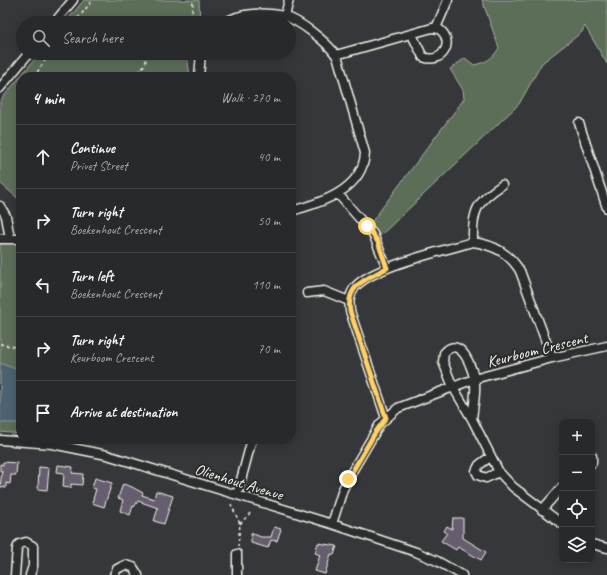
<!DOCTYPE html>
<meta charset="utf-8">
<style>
body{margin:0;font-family:Caveat,sans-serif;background:#303134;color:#f1f3f6}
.controls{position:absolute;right:12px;bottom:12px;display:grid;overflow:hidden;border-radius:8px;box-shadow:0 2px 10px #0003}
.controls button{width:36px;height:36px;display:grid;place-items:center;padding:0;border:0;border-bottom:1px solid #444548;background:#28292c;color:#f1f3f6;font:20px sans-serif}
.stop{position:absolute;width:12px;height:12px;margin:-9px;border:3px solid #ffd166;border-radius:50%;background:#fff}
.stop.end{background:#ffd166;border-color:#fff;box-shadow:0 1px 4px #0008}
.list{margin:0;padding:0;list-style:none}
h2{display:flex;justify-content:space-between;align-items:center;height:52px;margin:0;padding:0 16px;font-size:17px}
h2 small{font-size:13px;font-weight:400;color:#a5a6a9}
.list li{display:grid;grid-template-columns:26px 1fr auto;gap:12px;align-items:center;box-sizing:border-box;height:64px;padding:0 16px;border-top:1px solid #444548}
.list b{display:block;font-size:15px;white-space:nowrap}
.list p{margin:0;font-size:13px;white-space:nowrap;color:#a5a6a9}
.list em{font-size:13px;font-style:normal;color:#a5a6a9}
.icon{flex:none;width:22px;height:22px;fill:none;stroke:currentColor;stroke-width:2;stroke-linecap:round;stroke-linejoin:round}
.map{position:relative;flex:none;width:607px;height:575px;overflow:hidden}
.search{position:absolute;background:#28292c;box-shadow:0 2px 10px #0003;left:16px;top:16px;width:280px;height:44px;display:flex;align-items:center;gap:10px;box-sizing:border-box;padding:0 14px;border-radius:22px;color:#a5a6a9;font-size:15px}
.panel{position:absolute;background:#28292c;box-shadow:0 2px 10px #0003;left:16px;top:72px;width:280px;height:372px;border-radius:16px}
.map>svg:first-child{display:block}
</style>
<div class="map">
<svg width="607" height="575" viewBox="0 0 607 575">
<rect width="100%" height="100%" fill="#36373b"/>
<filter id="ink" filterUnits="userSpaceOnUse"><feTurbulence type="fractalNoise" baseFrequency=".025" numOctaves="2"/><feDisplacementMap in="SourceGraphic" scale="8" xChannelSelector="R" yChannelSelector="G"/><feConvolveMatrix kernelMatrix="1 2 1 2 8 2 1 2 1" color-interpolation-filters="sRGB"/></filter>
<g filter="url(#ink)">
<!-- green -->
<path fill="#5b6e58" stroke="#a8b0a0" d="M 84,0 L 199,0 L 200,23 L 65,23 Z
M 482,0 L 607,0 L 607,64 L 585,26 L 582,32 L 542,63 L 519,104 L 380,236 L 370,224 L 464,99 L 463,90 L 450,69 L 465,58 L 474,65 C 487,62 492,59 499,48 Z
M 40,53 L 187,53 L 190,77 L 21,77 L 21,201 L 0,183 L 0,101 Z
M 0,243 L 21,243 L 21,434 L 0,432 Z"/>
<!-- water -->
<path fill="#4d6270" stroke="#909ba0" d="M 0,363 L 21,371 L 21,423 L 0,423 Z"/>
<!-- building -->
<path fill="#665d6e" stroke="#f4f1e8" d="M 3,462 L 17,463 L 16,475 L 11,475 L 10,484 L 6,483 L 6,488 L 0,487 L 2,471 L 0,471 L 0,464 L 3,465 Z
M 58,465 L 73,467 L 72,473 L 83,474 L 82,485 L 71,484 L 71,488 L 63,487 L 64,473 L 57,472 Z
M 39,467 L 49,468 L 47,490 L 38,489 Z
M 95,478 L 112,483 L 104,507 L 92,503 L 96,489 L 92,488 Z
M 123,484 L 132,487 L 143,493 L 142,495 L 154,499 L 156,491 L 173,496 L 164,524 L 154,521 L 158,508 L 138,501 L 134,507 L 133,506 L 130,515 L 120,511 L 123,500 L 118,498 Z
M 453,518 L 463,518 L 463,538 L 486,552 L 481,560 L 458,547 L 456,550 L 441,541 L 447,533 L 444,531 L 447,526 L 452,529 Z
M 274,527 L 281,529 L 277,541 L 271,540 L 268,548 L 251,543 L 251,533 L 261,537 L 271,537 Z
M 318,543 L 337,546 L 334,555 L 331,554 L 325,574 L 315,571 L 320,555 L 315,553 Z"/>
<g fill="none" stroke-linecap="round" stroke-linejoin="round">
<defs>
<path id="minor" d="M 285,16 L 289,0
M 54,23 L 73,0
M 225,23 C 238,12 268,12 284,16 C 299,20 327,42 336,55 C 338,58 339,62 340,66 L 365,153 C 363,190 321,203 291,211
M 436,28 L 448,0
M 336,55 L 432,28 L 439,29 C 455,40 444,65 423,57 L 412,35
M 199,77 L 201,53
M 0,88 L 29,53
M 579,123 L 607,208
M 338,194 L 373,234 L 387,268
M 0,206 L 6,216 L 10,239
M 0,239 L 21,239
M 473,242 C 472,211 476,202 502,185
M 307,293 L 324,291 L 349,301
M 386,418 L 350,311 C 349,302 349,295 355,287 C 372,267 445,250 473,242 C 494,245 509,253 520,271 L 552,358
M 472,419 C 473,408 476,395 475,384 C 474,371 461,333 444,353 L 443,362 L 453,387 L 472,419 L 499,472 L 513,487 L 562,524
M 0,440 L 52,444 L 107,455 L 332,524 L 416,552 L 437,561 L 462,575
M 592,456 L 592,463
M 490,457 L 479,465 L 476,471 L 478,475 L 486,478 L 499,472
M 237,495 L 252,439
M 542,510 L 562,487
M 332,524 L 343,489 L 354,468 L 380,424 L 398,408 L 474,379 L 552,358 L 607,346
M 592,544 L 607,548
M 15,575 L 17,548 L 19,544 L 26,542 L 33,546 L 33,566 L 30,575
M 114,575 L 117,569 L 125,565 L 133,567 L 138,575
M 237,575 L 237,554"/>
</defs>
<!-- minor casing -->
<use href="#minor" stroke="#f4f1e8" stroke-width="11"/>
<!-- path -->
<path stroke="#f4f1e8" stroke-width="1.5" stroke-dasharray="3 3" stroke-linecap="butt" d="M 74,23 L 93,0
M 180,23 L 192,15 L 193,0
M 34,77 L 50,53
M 135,77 L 145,64 L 148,53
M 0,344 L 21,348
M 231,504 L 240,524 L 238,546
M 240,524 L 252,511"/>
<!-- minor -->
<use href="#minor" stroke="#2a2d2e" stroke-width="8"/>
</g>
</g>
<g fill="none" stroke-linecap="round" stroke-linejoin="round" filter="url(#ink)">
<!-- route -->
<path stroke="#ffd166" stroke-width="5" d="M 348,479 L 375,433 L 386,418 L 350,311 C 346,284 367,279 387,268 L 378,242 L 367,226"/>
</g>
<g text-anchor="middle" stroke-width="4" stroke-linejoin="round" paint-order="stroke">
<!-- street labels -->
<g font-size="16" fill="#f4f1e8" stroke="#2a2d2e">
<text transform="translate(537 349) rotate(-14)" y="6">Keurboom Crescent</text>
<text transform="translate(239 481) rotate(17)" y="6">Olienhout Avenue</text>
</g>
</g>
</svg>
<div class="controls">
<button>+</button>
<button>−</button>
<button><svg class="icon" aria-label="locate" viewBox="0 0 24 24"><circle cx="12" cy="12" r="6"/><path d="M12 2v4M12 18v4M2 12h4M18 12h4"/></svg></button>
<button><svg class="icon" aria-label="layers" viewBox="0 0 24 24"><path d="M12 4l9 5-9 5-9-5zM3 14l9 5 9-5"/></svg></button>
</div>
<div class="stop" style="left:367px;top:226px"></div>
<div class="stop end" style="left:348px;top:479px"></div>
<div class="search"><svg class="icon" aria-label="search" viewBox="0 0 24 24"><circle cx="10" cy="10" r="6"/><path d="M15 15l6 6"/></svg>Search here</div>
<section class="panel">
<h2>4 min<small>Walk · 270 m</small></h2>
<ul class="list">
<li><svg class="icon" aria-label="ahead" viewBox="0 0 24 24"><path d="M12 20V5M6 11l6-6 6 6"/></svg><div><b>Continue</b><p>Privet Street</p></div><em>40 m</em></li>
<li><svg class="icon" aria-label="right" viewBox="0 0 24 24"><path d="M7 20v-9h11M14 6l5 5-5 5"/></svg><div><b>Turn right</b><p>Boekenhout Crescent</p></div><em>50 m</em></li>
<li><svg class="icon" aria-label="left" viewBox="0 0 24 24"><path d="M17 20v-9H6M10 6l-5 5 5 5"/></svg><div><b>Turn left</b><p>Boekenhout Crescent</p></div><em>110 m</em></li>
<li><svg class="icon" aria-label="right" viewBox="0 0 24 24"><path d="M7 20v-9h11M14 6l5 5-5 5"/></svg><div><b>Turn right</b><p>Keurboom Crescent</p></div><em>70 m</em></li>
<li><svg class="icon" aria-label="arrive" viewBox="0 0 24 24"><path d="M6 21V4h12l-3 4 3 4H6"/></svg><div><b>Arrive at destination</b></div></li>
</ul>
</section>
</div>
